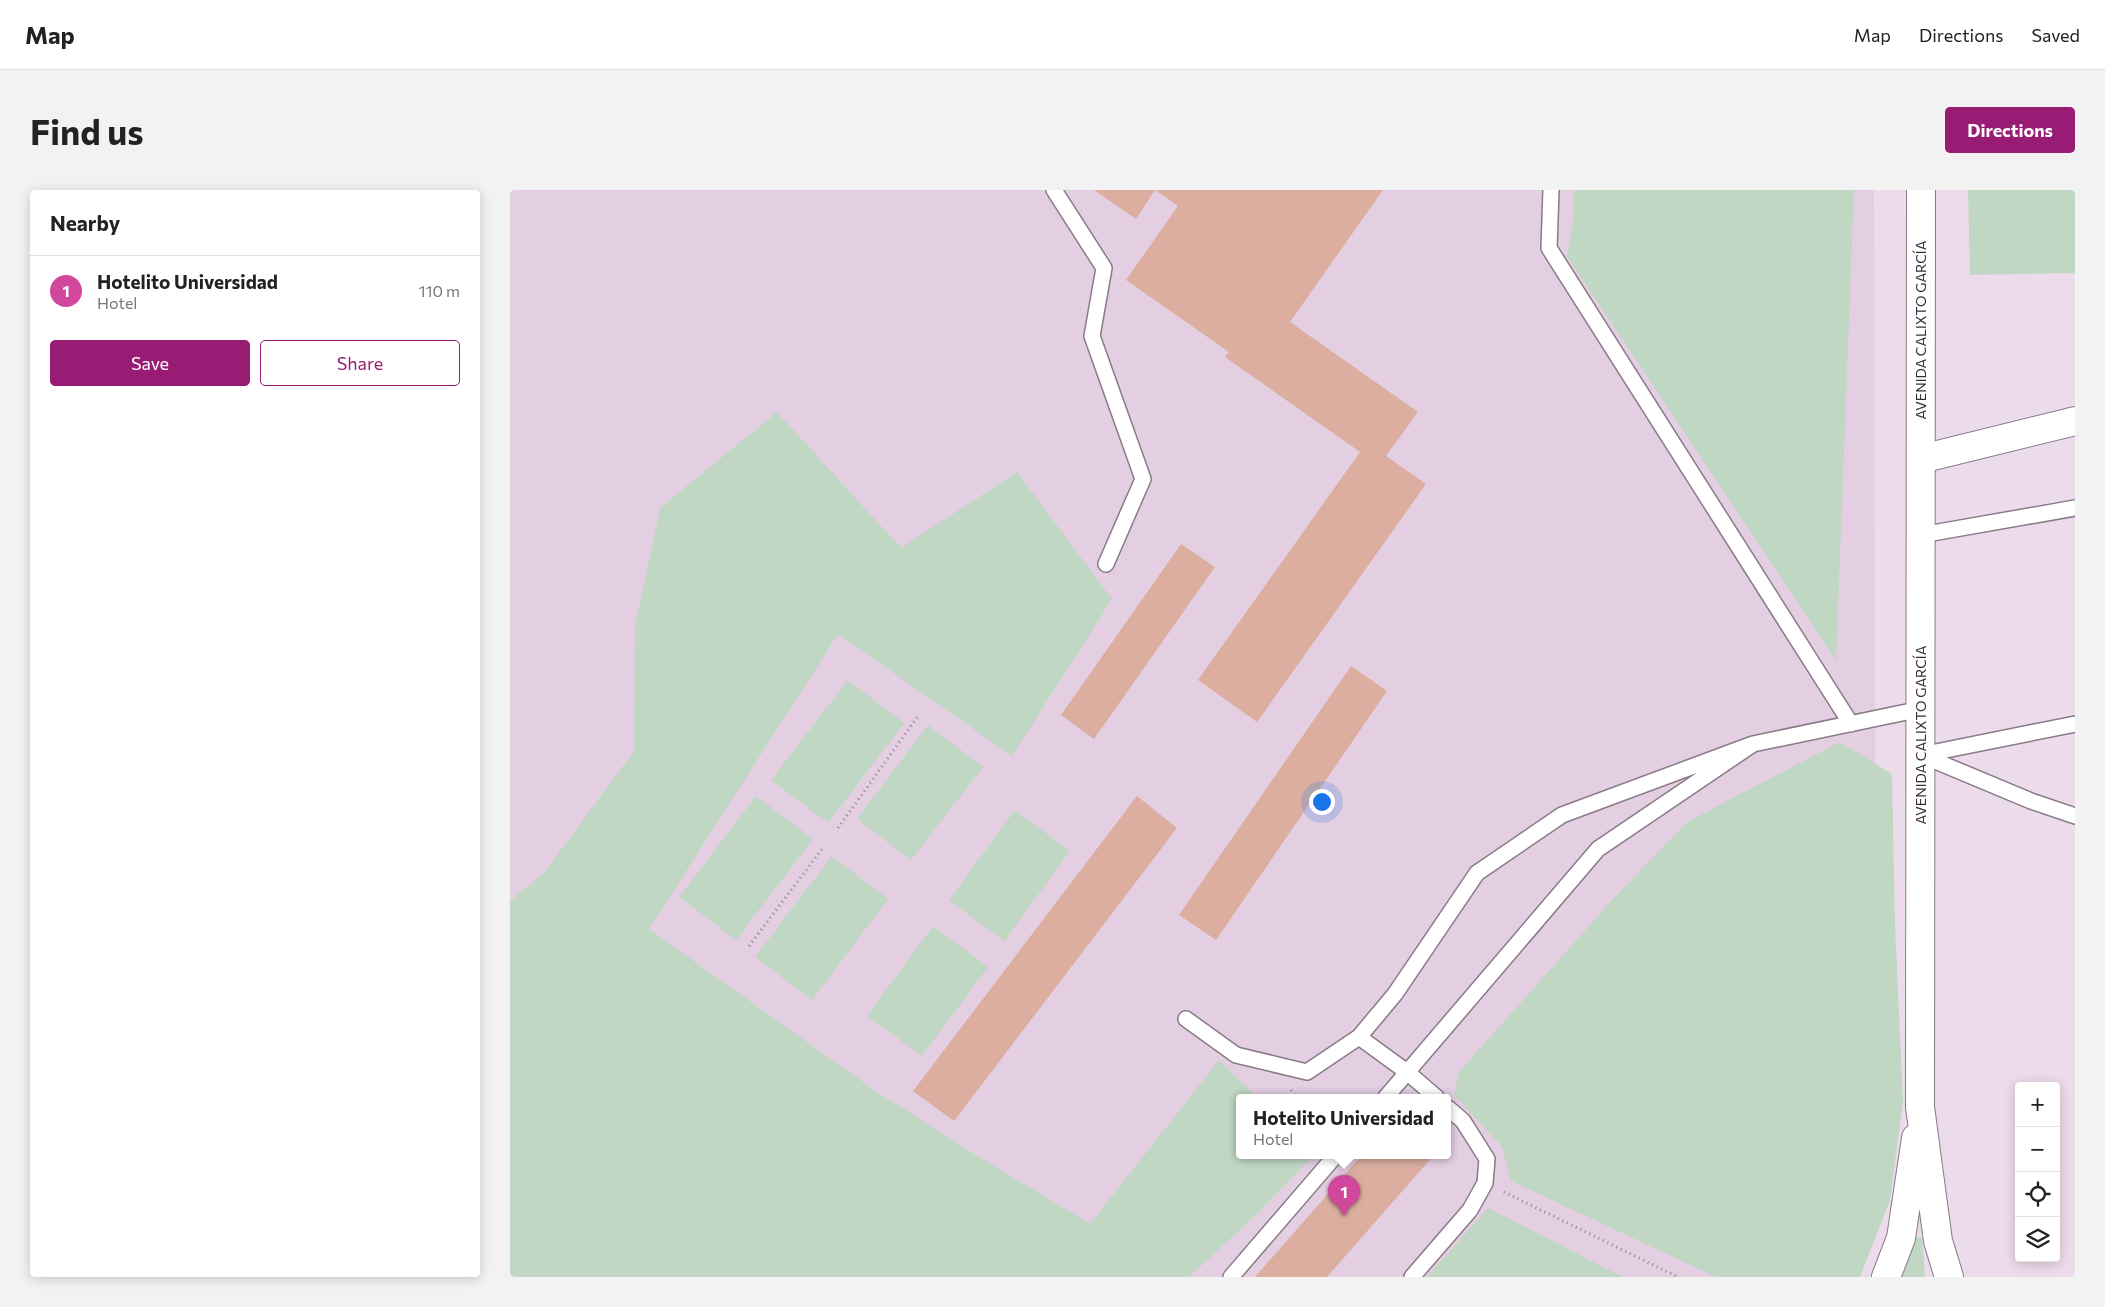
<!DOCTYPE html>
<meta charset="utf-8">
<style>
body{margin:0;font-family:Commissioner,sans-serif;background:#f2f2f2;color:#222}
.controls{position:absolute;right:15px;bottom:15px;display:grid;overflow:hidden;border-radius:5px;box-shadow:0 2px 12px #0003}
.controls button{width:45px;height:45px;display:grid;place-items:center;padding:0;border:0;border-bottom:1px solid #e0e0e0;background:#fff;color:#222;font:25px sans-serif}
.you{position:absolute;left:811px;top:611px;width:18px;height:18px;margin:-12px;border:4px solid #fff;border-radius:50%;background:#1a73e8;box-shadow:0 0 0 8px #1a73e833}
.badge{display:grid;place-items:center;width:32px;height:32px;border-radius:50%;background:#991c74;color:#fff;font-size:16px;font-weight:700}
.pin{position:absolute;translate:-50% -41px;filter:drop-shadow(0 1px 2px #0008)}
.pin::after{content:'';position:absolute;top:26px;width:18px;height:15px;background:inherit;clip-path:polygon(0 0,100% 0,50% 100%)}
.popup{position:absolute;left:726px;top:904px;width:215px;height:65px;box-sizing:border-box;display:grid;place-content:center;border-radius:5px;background:#fff;filter:drop-shadow(0 1px 4px #0005);font-size:16px;white-space:nowrap;color:#767676}
.popup b{font-size:19px;color:#222}
.popup::after{content:'';position:absolute;left:50%;top:100%;margin-left:-10px;border:10px solid transparent;border-top-color:#fff}
.list{margin:0;padding:0;list-style:none}
h2{display:flex;justify-content:space-between;align-items:center;height:65px;margin:0;padding:0 20px;font-size:21px}
h2 small{font-size:16px;font-weight:400;color:#767676}
.list li{display:grid;grid-template-columns:32px 1fr auto;gap:15px;align-items:center;box-sizing:border-box;height:70px;padding:0 20px;border-top:1px solid #e0e0e0}
.list b{display:block;font-size:19px;white-space:nowrap}
.list p{margin:0;font-size:16px;white-space:nowrap;color:#767676}
.list em{font-size:16px;font-style:normal;color:#767676}
.actions{display:flex;gap:10px;padding:15px 20px}
.actions a{flex:1;padding:11px 0;border:1px solid #991c74;border-radius:5px;text-align:center;font-size:18px;color:#991c74}
.actions .main{background:#991c74;color:#fff}
.icon{flex:none;width:28px;height:28px;fill:none;stroke:currentColor;stroke-width:2;stroke-linecap:round;stroke-linejoin:round}
.map{position:relative;flex:none;width:1565px;height:1087px;overflow:hidden;border-radius:5px}
header{display:flex;align-items:center;gap:30px;box-sizing:border-box;height:70px;padding:0 25px;background:#fff;border-bottom:1px solid #e0e0e0}
header strong{font-size:24px}
nav{display:flex;gap:28px;margin-inline-start:auto;font-size:18px}
.intro{display:flex;align-items:center;justify-content:space-between;box-sizing:border-box;height:120px;padding:0 30px}
h1{margin:0;font-size:35px}
.button{padding:12px 22px;border-radius:5px;background:#991c74;color:#fff;font-size:18px;font-weight:700}
main{display:flex;gap:30px;padding:0 30px}
aside{flex:1;background:#fff;border-radius:5px;box-shadow:0 2px 12px #0003}
.map>svg:first-child{display:block}
</style>
<header>
<strong>Map</strong>
<nav><a>Map</a><a>Directions</a><a>Saved</a></nav>
</header>
<div class="intro"><h1>Find us</h1><a class="button">Directions</a></div>
<main>
<aside>
<h2>Nearby<small></small></h2>
<ul class="list">
<li><span class="badge" style="background:#d1479c">1</span><div><b>Hotelito Universidad</b><p>Hotel</p></div><em>110 m</em></li>
</ul>
<div class="actions"><a class="main">Save</a><a>Share</a></div>
</aside>
<div class="map">
<svg width="1565" height="1087" viewBox="0 0 1565 1087">
<rect width="100%" height="100%" fill="#ecdbea"/>
<!-- built -->
<path fill="#e4cee2" fill-rule="evenodd" d="M 0,0 L 1364,0 L 1366,935 L 1293,1087 L 303,1087 L 0,941 ZM 730,907 L 938,907 L 938,965 L 730,965 Z"/>
<!-- green -->
<path fill="#c0d7c4" d="M 1064,0 L 1344,0 L 1326,471 L 1057,66 L 1063,30 Z
M 1458,0 L 1565,0 L 1565,83 L 1460,85 Z
M 267,222 L 391,358 L 507,282 L 602,409 L 502,566 L 328,444 L 139,739 L 367,902 L 474,970 L 580,1034 L 709,870 L 746,907 L 730,907 L 730,965 L 804,965 L 748,1023 L 679,1087 L 0,1087 L 0,711 L 34,683 L 124,561 L 125,437 L 150,318 Z
M 338,490 L 394,533 L 318,633 L 261,590 Z
M 418,535 L 473,577 L 401,670 L 347,629 Z
M 1330,552 L 1382,584 L 1385,735 L 1393,911 L 1380,1010 L 1350,1087 L 1206,1087 L 1001,991 L 992,957 L 944,905 L 949,882 L 1103,709 L 1177,632 Z
M 246,606 L 303,649 L 226,750 L 169,707 Z
M 505,620 L 560,661 L 494,751 L 439,710 Z
M 322,666 L 378,709 L 302,810 L 245,767 Z
M 423,736 L 478,777 L 412,866 L 357,826 Z
M 978,1018 L 1113,1087 L 917,1087 Z
M 1404,1047 L 1412,1048 L 1415,1087 L 1392,1087 Z"/>
<!-- building -->
<path fill="#dbae9f" d="M 584,0 L 873,0 L 780,132 L 908,222 L 876,266 L 916,294 L 747,532 L 688,490 L 850,262 L 715,167 L 719,162 L 616,90 L 668,16 L 645,0 L 626,29 Z
M 671,354 L 705,377 L 584,549 L 551,525 Z
M 841,476 L 877,501 L 706,750 L 669,725 Z
M 627,606 L 667,638 L 444,931 L 403,901 Z
M 852,965 L 924,965 L 817,1087 L 745,1087 Z"/>
<g fill="none" stroke-linecap="round" stroke-linejoin="round">
<defs>
<path id="service" d="M 544,0 L 594,78 L 582,146 L 633,289 L 596,374
M 1041,0 L 1039,58 L 1341,534
M 1411,345 L 1565,318
M 1565,534 L 1411,565 L 1521,611 L 1565,626
M 676,829 L 726,865 L 797,882 L 849,847 L 885,804 L 967,683 L 1052,625 L 1243,554
M 849,847 L 897,882 L 926,907
M 876,907 L 1088,659 L 1243,554 L 1411,519
M 721,1087 L 826,965
M 902,1087 L 960,1020 L 975,993 L 977,969 L 953,931 L 938,918"/>
<path id="minor" d="M 1411,269 L 1565,231"/>
<path id="tertiary" d="M 1411,0 L 1410,917 L 1428,1051 L 1439,1087
M 1376,1087 L 1391,1048 L 1406,948"/>
</defs>
<!-- service casing -->
<use href="#service" stroke="#897a88" stroke-width="18"/>
<!-- minor casing -->
<use href="#minor" stroke="#897a88" stroke-width="30"/>
<!-- tertiary casing -->
<use href="#tertiary" stroke="#897a88" stroke-width="30"/>
<!-- path -->
<path stroke="#8e838d" stroke-width="3" stroke-dasharray="1 4" stroke-linecap="butt" d="M 328,638 L 408,526
M 239,756 L 312,659
M 781,900 L 786,907
M 994,1002 L 1168,1087"/>
<!-- service -->
<use href="#service" stroke="#fff" stroke-width="15"/>
<!-- minor -->
<use href="#minor" stroke="#fff" stroke-width="28"/>
<!-- tertiary -->
<use href="#tertiary" stroke="#fff" stroke-width="28"/>
</g>
<g text-anchor="middle" stroke-width="4" stroke-linejoin="round" paint-order="stroke">
<!-- street labels -->
<g font-size="14" fill="#352f35" stroke="#fff">
<text transform="translate(1411 140) rotate(-90)" y="5">AVENIDA CALIXTO GARCÍA</text>
<text transform="translate(1411 545) rotate(-90)" y="5">AVENIDA CALIXTO GARCÍA</text>
</g>
</g>
</svg>
<div class="controls">
<button>+</button>
<button>−</button>
<button><svg class="icon" aria-label="locate" viewBox="0 0 24 24"><circle cx="12" cy="12" r="6"/><path d="M12 2v4M12 18v4M2 12h4M18 12h4"/></svg></button>
<button><svg class="icon" aria-label="layers" viewBox="0 0 24 24"><path d="M12 4l9 5-9 5-9-5zM3 14l9 5 9-5"/></svg></button>
</div>
<div class="you"></div>
<div class="pin badge" style="left:834px;top:1026px;background:#d1479c">1</div>
<div class="popup"><b>Hotelito Universidad</b>Hotel</div>
</div>
</main>
